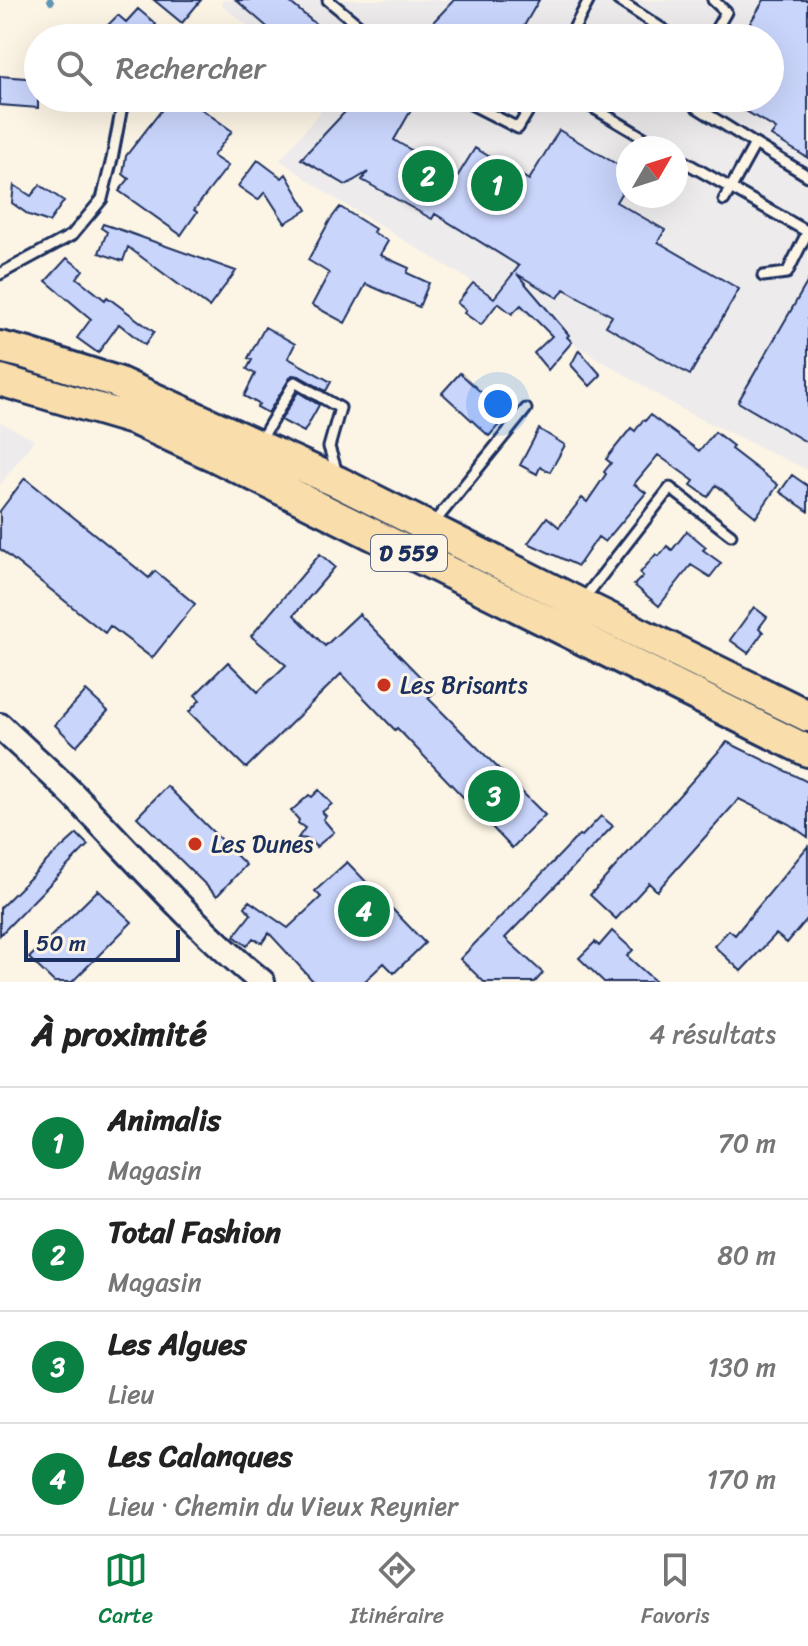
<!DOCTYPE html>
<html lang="fr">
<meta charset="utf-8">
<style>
body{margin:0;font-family:Sriracha,sans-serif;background:#f6f6f6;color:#222}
.compass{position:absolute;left:616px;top:136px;width:72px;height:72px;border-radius:50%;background:#fff;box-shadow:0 8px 32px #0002;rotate:51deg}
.scale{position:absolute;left:24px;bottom:20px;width:156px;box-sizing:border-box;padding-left:8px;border:4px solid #1b2f5e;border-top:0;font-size:22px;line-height:28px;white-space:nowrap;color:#1b2f5e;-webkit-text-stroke:6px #fcf5e5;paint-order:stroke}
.you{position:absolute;left:498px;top:404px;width:28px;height:28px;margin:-20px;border:6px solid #fff;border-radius:50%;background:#1a73e8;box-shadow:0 0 0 12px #1a73e833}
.badge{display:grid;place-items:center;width:52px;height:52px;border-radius:50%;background:#0b8043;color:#fff;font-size:26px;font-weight:700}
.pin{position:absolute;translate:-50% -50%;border:4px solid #fff;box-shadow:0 2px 8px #0006}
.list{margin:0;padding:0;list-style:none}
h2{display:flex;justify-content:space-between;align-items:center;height:104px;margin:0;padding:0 32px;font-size:34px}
h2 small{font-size:26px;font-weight:400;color:#767676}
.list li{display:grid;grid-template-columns:52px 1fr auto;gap:24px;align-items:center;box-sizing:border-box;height:112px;padding:0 32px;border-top:2px solid #e0e0e0}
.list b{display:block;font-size:30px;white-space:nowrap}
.list p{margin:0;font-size:26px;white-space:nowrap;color:#767676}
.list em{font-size:26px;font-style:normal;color:#767676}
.icon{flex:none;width:44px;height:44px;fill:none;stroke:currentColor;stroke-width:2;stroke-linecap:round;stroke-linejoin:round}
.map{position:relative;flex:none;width:808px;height:982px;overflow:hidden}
.search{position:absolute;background:#fff;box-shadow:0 8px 32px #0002;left:24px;right:24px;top:24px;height:88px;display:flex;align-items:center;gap:20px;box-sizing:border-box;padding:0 28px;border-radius:44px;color:#767676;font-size:30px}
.sheet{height:552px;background:#fff}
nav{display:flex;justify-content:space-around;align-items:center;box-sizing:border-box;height:112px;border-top:2px solid #e0e0e0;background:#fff;font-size:22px;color:#767676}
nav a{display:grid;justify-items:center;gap:4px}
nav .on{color:#0b8043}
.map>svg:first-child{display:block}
</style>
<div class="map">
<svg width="808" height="982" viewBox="0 0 808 982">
<rect width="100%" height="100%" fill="#fcf5e5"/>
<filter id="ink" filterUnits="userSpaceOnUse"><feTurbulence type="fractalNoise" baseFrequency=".0125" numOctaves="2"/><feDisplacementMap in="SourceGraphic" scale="16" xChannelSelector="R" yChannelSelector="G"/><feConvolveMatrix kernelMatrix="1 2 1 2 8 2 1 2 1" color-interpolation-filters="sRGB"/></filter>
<g filter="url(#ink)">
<!-- built -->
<path fill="#edebec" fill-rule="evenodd" d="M 224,0 L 808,0 L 808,470 L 686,412 L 328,194 L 280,160 L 332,98 L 770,98 L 770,38 L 262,38 L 221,4 ZM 628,148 L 676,148 L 676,196 L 628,196 Z
M 0,422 L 34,440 L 0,485 Z"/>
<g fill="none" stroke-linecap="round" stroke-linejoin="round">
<!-- stream -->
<path stroke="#5f95b4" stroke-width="6" d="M 50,0 L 51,2"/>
</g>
<!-- building -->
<path fill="#cad5fc" stroke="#1b2f5e" stroke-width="2" d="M 154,0 L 201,0 L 182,23 Z
M 236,0 L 287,0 L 318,26 L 308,38 L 280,38 Z
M 454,0 L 539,0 L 517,38 L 418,38 Z
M 764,0 L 808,0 L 808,158 L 771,136 L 776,129 L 724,98 L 770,98 L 770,38 L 741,38 Z
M 138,9 L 156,24 L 144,38 L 109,38 L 111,36 L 104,29 L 118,15 L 126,22 Z
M 0,76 L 38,79 L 38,108 L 0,105 Z
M 171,98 L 186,98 L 232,131 L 213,156 L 228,166 L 194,210 L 197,212 L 181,235 L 119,191 L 129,179 L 123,174 L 126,156 Z
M 358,98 L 418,98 L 394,140 L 457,177 L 475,148 L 529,180 L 559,130 L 628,171 L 628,182 L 616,202 L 665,230 L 658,242 L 739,289 L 690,375 L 606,326 L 612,316 L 564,289 L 558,298 L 517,274 L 569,335 L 567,337 L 572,342 L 548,370 L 534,353 L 552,336 L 521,305 L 512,314 L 498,303 L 481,325 L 464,313 L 466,310 L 457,303 L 473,283 L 494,298 L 519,266 L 435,214 L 432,219 L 362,180 L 368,172 L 346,185 L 301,159 Z
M 258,160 L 282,178 L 286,174 L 307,210 L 285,223 L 265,192 L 258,200 L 238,186 Z
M 14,185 L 31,196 L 40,185 L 64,201 L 49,222 L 29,215 L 12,203 Z
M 340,207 L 375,229 L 373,232 L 388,241 L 380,255 L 409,268 L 407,273 L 429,283 L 419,307 L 366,284 L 345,323 L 312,305 L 329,273 L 308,260 L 330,220 Z
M 103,224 L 124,231 L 236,271 L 209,307 L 128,247 L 123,261 L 99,253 L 107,232 L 101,228 Z
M 67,258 L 83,270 L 77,278 L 105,300 L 107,297 L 154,332 L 145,345 L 119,324 L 98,353 L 77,338 L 91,319 L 46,281 Z
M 808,281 L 808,443 L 738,402 Z
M 265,327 L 295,344 L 288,358 L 331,382 L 326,391 L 299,376 L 292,375 L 268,413 L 257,407 L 259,404 L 244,396 L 255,374 L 247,369 L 252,360 L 248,358 Z
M 579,350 L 601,375 L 590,386 L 571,365 Z
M 460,373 L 507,416 L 489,436 L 442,393 Z
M 298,392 L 319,405 L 304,432 L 281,420 Z
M 650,415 L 699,451 L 715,432 L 733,446 L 731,449 L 778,485 L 756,517 L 716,485 L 708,497 L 691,485 L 694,481 L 658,455 L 634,484 L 646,493 L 605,542 L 598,537 L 578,566 L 528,543 L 547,517 L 559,527 L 582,498 L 587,502 L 606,474 L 604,472 L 611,463 L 606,459 L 631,428 L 635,431 L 643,420 L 645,421 Z
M 539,429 L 565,445 L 550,472 L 540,467 L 537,474 L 520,465 Z
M 792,475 L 808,486 L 808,511 L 780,492 Z
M 25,478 L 149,578 L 155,571 L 195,604 L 152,658 L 110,626 L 105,633 L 0,549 L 0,511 Z
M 687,531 L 706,547 L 703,550 L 721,563 L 710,577 L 691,565 L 659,606 L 634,585 L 643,576 L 640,573 L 656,554 L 659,556 L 667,546 L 672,550 Z
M 320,554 L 335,567 L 294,615 L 325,646 L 359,614 L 435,692 L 428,698 L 545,815 L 512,848 L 397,728 L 395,730 L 341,674 L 246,768 L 189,712 L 200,700 L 195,695 L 228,662 L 258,692 L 286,665 L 251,636 Z
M 754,607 L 767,617 L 759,628 L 763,632 L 748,653 L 730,640 Z
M 86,691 L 108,711 L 76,746 L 55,725 Z
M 727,742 L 808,782 L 808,837 L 789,824 L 739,799 L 657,891 L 649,883 L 616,919 L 590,895 Z
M 167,786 L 246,865 L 217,896 L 137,817 Z
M 319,790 L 332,804 L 322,812 L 326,816 L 323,819 L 334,832 L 316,847 L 309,839 L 298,838 L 305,828 L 298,823 L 299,820 L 291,811 L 309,795 L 312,797 Z
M 601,816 L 613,826 L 505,938 L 543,973 L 535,982 L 484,982 L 460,959 L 579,835 L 582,836 Z
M 77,834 L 88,845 L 0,935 L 0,908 L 49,859 Z
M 808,846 L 808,918 L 787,943 L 776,934 L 741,971 L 714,946 L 729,930 L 735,935 Z
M 347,862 L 425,943 L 394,973 L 384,963 L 364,982 L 314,982 L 269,933 L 262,943 L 253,938 L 247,946 L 234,936 L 251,914 L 245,907 L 249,901 L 288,928 L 321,897 L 315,891 Z
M 98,890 L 132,922 L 72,982 L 54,982 L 29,958 Z
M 612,931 L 633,950 L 627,956 L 656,982 L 604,982 L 579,958 L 595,942 L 599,946 Z"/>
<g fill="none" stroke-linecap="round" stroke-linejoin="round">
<defs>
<path id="service" d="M 328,0 L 374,38
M 618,0 L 676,38
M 569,38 L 589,0
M 711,38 L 726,12 L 713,0
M 459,98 L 518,128 L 536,98
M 577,98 L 661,148
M 669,98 L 670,99
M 696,107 L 755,144 L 724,200
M 755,144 L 808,176
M 676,157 L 808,232
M 0,274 L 72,235 L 102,199 L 112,159 L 123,101
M 763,276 L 787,273 L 807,233
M 258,441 L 263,436 L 295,382 L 340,408 L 329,447 L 338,476
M 432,525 L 526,409
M 582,601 L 670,488 L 731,535"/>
<path id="tertiary" d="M 0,726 C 28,753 58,778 84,806 C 142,866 197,929 262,982"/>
<path id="primary" d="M 0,347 L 25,353 L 117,382 L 340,483 L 580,604 L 808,716
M 0,380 L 136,420 L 213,455 L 808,751"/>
</defs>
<!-- service casing -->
<use href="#service" stroke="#1b2f5e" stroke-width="15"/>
<!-- tertiary casing -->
<use href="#tertiary" stroke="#1b2f5e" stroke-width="30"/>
<!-- primary casing -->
<use href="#primary" stroke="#1b2f5e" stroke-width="36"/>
<!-- service -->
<use href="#service" stroke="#fcf5e5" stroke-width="9"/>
<!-- tertiary -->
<use href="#tertiary" stroke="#fcf5e5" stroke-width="24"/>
<!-- primary -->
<use href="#primary" stroke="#f9deab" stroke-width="30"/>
</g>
</g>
<!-- markers -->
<g fill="#c8321e" stroke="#fcf5e5" stroke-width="3">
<circle cx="384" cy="685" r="8"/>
<circle cx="195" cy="844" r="8"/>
</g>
<g text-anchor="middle" stroke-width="6" stroke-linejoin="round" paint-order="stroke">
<!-- shield labels -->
<rect fill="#fcf5e5" stroke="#5e6a86" stroke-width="2" x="371" y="535" width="76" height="36" rx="6"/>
<g font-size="22" font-weight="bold" fill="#1b2f5e">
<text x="409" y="561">D 559</text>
</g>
<!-- poi labels -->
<g font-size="24" fill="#1b2f5e" stroke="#fcf5e5" text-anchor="start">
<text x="400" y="693">Les Brisants</text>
<text x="211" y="852">Les Dunes</text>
</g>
</g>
</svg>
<svg class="compass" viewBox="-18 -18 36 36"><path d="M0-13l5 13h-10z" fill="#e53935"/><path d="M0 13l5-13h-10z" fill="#767676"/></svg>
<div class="scale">50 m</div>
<div class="you"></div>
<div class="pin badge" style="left:497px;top:185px">1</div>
<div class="pin badge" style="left:428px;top:176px">2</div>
<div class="pin badge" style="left:494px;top:796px">3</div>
<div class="pin badge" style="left:364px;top:911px">4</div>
<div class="search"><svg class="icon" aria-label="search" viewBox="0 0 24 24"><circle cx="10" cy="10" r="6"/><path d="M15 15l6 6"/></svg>Rechercher</div>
</div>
<section class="sheet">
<h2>À proximité<small>4 résultats</small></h2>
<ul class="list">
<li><span class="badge">1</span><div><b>Animalis</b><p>Magasin</p></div><em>70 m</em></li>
<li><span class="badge">2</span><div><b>Total Fashion</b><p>Magasin</p></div><em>80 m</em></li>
<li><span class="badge">3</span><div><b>Les Algues</b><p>Lieu</p></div><em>130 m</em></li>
<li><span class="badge">4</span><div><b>Les Calanques</b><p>Lieu · Chemin du Vieux Reynier</p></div><em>170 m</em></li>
</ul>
</section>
<nav>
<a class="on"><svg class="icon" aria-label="map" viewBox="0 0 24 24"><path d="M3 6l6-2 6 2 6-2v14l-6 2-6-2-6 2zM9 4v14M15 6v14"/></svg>Carte</a>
<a><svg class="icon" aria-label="directions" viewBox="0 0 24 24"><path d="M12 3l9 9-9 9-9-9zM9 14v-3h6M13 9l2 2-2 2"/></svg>Itinéraire</a>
<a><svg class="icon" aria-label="saved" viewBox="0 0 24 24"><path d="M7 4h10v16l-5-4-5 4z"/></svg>Favoris</a>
</nav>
